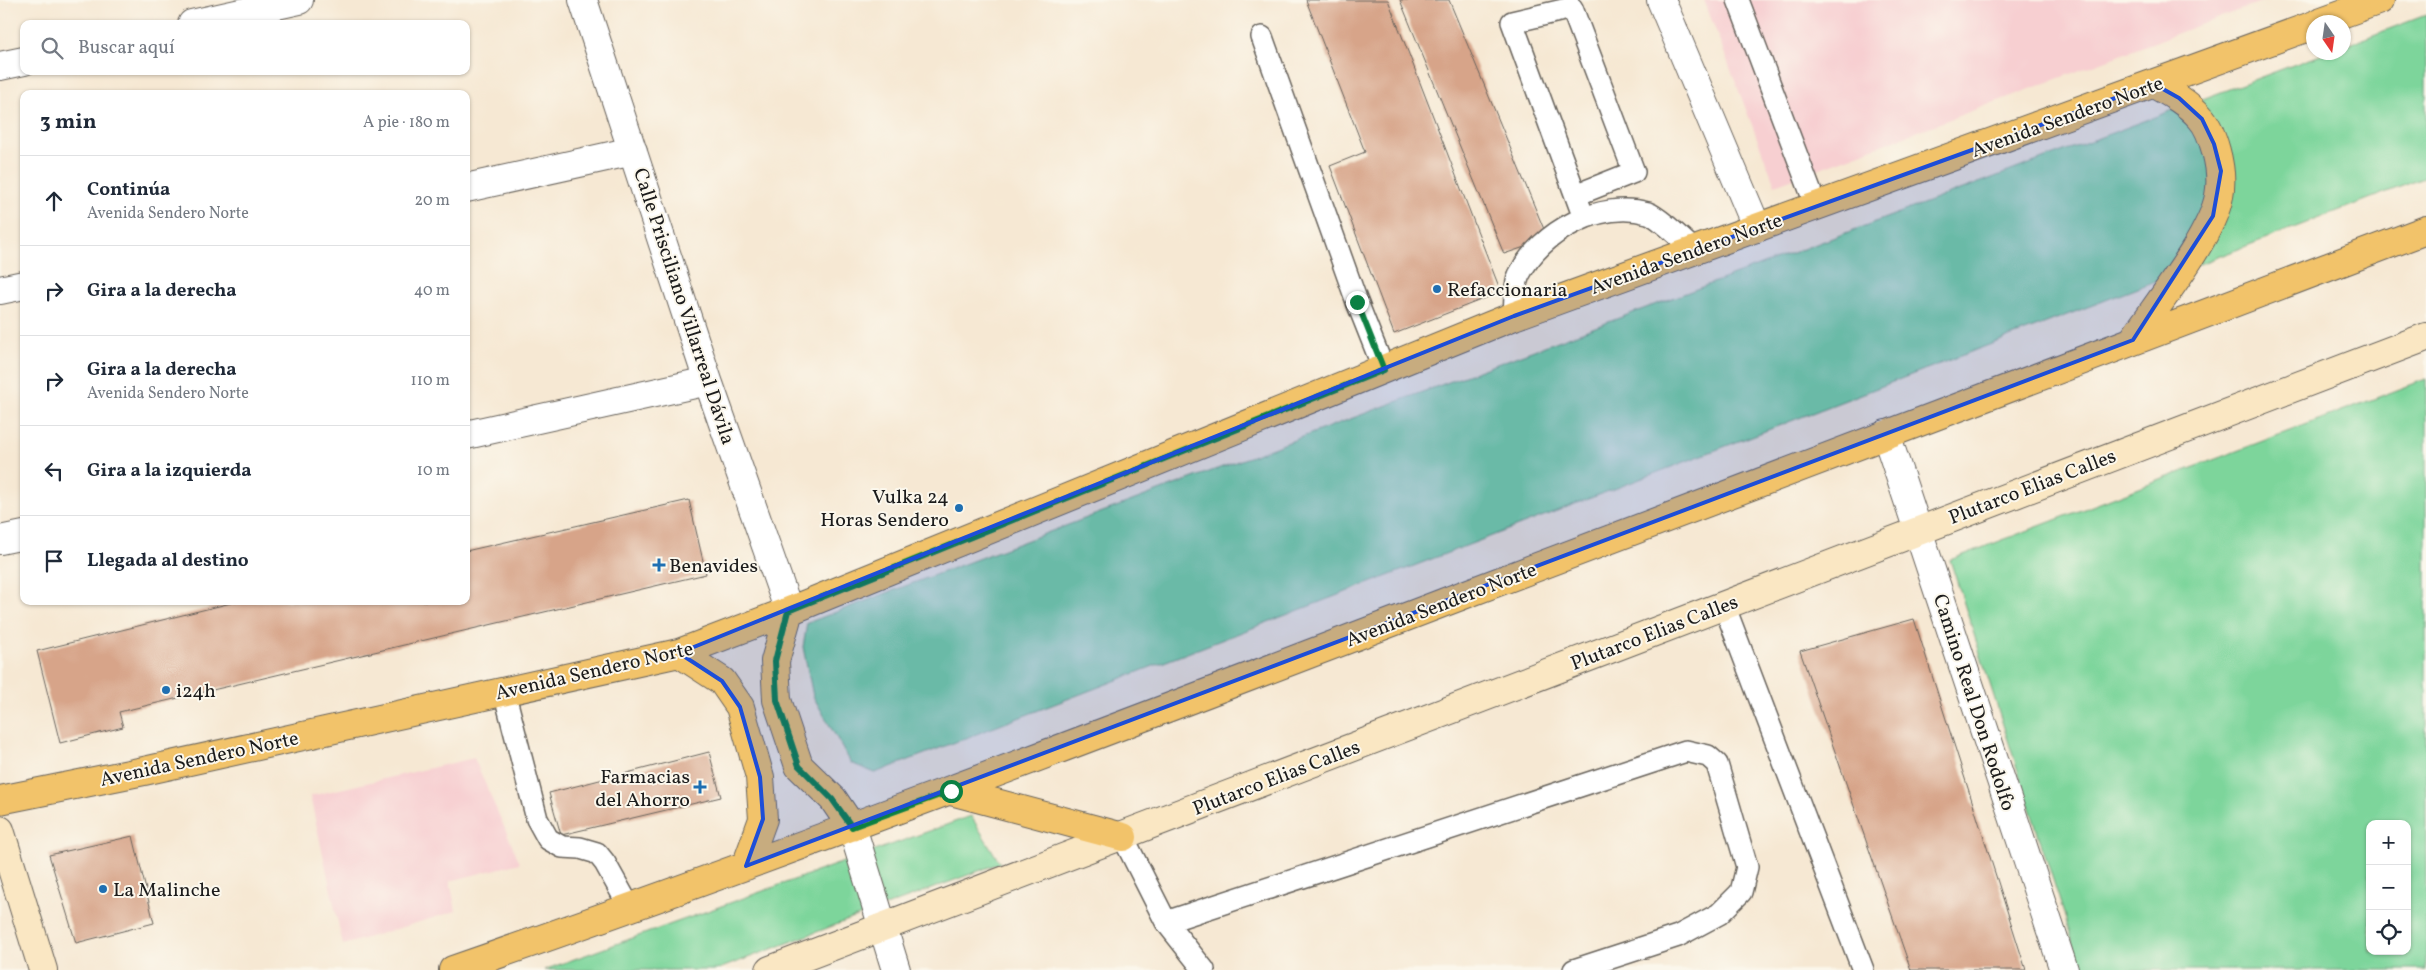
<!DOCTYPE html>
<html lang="es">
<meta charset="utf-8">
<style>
body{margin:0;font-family:Vollkorn,serif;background:#f6f6f7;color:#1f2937}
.controls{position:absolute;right:15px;bottom:15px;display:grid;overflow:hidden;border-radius:10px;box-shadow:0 1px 4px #0004}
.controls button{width:45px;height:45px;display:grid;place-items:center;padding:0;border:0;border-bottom:1px solid #e0e1e3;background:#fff;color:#1f2937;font:25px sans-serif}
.compass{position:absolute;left:2306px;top:15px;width:45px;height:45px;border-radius:50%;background:#fff;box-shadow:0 1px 4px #0004;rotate:167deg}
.stop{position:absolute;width:15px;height:15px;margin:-11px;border:4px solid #0b8043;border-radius:50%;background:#fff}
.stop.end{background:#0b8043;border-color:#fff;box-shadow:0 1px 5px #0008}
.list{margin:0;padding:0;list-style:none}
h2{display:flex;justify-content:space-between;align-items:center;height:65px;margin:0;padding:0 20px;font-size:21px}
h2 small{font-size:16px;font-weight:400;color:#747a83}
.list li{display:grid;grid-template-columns:32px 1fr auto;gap:15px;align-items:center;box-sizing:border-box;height:90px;padding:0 20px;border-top:1px solid #e0e1e3}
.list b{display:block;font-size:19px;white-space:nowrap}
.list p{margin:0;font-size:16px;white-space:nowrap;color:#747a83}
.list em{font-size:16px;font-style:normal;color:#747a83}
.icon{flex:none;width:28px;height:28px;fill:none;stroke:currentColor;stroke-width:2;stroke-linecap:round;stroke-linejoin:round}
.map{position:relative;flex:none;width:2426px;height:970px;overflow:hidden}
.search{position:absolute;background:#fff;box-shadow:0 1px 4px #0004;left:20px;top:20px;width:450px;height:55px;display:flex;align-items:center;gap:12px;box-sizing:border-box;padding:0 18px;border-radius:10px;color:#747a83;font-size:19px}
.panel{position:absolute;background:#fff;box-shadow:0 1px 4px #0004;left:20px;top:90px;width:450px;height:515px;border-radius:10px}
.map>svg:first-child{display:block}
</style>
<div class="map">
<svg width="2426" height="970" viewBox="0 0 2426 970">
<rect width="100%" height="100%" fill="#fbf7ec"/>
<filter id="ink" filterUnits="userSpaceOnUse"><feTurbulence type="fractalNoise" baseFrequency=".02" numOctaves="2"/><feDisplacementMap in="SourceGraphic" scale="10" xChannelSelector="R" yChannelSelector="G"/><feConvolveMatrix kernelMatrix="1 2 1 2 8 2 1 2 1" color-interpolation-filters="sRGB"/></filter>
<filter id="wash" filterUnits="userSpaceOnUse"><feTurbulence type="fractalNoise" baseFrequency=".0096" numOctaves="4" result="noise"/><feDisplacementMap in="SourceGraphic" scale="20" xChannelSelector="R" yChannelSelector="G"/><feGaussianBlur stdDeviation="1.12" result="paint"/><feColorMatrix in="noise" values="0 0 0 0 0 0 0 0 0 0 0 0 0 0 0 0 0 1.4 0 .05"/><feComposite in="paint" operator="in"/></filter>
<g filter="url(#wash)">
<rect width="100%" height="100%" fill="#f6e8d3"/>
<!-- built -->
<path fill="#f7cfd1" d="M 1704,0 L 2266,0 L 1775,185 Z
M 474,758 L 520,863 L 450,881 L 456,911 L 343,945 L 310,796 Z"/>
<!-- green -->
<path fill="#7dd59b" stroke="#4c785c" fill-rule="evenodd" d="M 2426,15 L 2426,177 L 875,773 L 851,763 L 813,696 L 803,647 L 807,623 L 2325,53 L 2344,52 L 2344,46 Z
M 2426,379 L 2426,970 L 2082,970 L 1950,560 ZM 2370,824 L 2407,824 L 2407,951 L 2370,951 Z
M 971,816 L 1000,863 L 716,970 L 544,970 Z"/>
<g id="blocks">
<!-- building -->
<path fill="#d7a489" d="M 1306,0 L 1388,0 L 1501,292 L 1394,334 L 1330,166 L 1365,152 Z
M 1400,0 L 1449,0 L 1548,239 L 1504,254 Z
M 689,500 L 706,574 L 119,712 L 123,727 L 60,743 L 37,651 L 239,601 L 466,601 L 466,551 Z
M 1914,619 L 2026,970 L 1911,970 L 1800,651 Z
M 709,752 L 721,797 L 561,835 L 549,793 Z
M 133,836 L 154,923 L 76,943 L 49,855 Z"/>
</g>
</g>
<g filter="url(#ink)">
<use href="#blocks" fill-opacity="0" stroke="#68635c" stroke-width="1"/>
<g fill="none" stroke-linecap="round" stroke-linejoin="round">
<defs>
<path id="lane" d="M 1738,0 L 1816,206
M 1262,37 L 1357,302 L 1384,370
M 1576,195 L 1634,172 L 1572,8 L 1512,22 L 1584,218
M 1514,316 C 1515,304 1514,286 1519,275 C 1541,231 1600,200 1648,213 C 1658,216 1686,243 1695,251
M 1724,605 L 1863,970
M 504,691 L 537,819 L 548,839 L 562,847 L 580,848 L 597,853 L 605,863 L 630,908
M 1123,837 L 1166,922 L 1204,970
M 1166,922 L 1686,751 L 1708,756 L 1717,764 L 1747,867 L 1741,892 L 1719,914 L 1678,936 L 1574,970"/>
<path id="street" d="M 583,0 L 708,381 L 789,611
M 1661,0 L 1757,228
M 192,24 L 299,0
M 0,66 L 24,61
M 466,188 L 633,151
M 0,290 L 24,285
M 1886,434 L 2064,970
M 466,435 L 708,381
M 0,540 L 24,535
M 852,827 L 896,970"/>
<path id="secondary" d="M 0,830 L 43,970
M 770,970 C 1323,761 1874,547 2426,337"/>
<path id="primary" d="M 2319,22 L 2380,0
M 2133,340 C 2157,304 2212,236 2219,196 C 2222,181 2220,166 2216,151 C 2213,140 2208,125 2200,117 C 2187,102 2170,93 2154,84
M 789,611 L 775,661 L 777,700 L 799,766 L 833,799 L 852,827
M 679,653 L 722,681 L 740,707 L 760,777 L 763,819 L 746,866
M 951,791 L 1123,837
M 0,800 L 144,771 L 679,653 L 789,611 L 1514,316 L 2314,25
M 453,970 C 793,852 1129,723 1466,594 C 1785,472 2105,350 2426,230"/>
</defs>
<!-- lane casing -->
<use href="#lane" stroke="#68635c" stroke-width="24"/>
<!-- street casing -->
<use href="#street" stroke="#68635c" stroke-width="30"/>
<!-- secondary casing -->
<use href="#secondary" stroke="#68635c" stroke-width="30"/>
<!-- primary casing -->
<use href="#primary" stroke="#68635c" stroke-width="30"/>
<!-- lane -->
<use href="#lane" stroke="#fff" stroke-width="21"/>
<!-- street -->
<use href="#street" stroke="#fff" stroke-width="28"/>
<!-- secondary -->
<use href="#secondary" stroke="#fae7c3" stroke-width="28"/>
<!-- primary -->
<use href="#primary" stroke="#f2c36a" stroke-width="28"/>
</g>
</g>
<g fill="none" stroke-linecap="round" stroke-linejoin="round" filter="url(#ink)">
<!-- route -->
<path stroke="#0b8043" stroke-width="6" d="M 951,791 L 852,827 L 832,799 L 799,766 L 777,700 L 775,661 L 788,611 L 1384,370 L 1357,302"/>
</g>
<!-- marked area -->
<path fill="#1d4ed8" fill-opacity="0.2" stroke="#1d4ed8" stroke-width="4" stroke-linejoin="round" d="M 2154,84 L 2179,98 L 2202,119 L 2214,144 L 2221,171 L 2213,216 L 2133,340 L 746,866 L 763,819 L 760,777 L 740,707 L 722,681 L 679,653 L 1514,316 Z"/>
<!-- markers -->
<g fill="#1f6fb2" stroke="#fbf7ec" stroke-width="2">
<circle cx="1437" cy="289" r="5"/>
<circle cx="959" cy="508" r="5"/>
<path d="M656.5 557.5h5v5h5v5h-5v5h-5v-5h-5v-5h5z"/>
<circle cx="166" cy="690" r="5"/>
<path d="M697.5 779.5h5v5h5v5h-5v5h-5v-5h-5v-5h5z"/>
<circle cx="103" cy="889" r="5"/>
</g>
<g text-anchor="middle" stroke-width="4" stroke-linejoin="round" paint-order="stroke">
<!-- street labels -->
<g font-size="20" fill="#1c1c1c" stroke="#fbf7ec">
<text transform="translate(2067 116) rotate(-20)" y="7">Avenida Sendero Norte</text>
<text transform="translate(1686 253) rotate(-20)" y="7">Avenida Sendero Norte</text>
<text transform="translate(685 306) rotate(72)" y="7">Calle Prisciliano Villarreal Dávila</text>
<text transform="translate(2032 486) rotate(-21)" y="7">Plutarco Elias Calles</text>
<text transform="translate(1441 604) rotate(-21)" y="7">Avenida Sendero Norte</text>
<text transform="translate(1654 632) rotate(-21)" y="7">Plutarco Elias Calles</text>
<text transform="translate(594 670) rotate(-13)" y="7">Avenida Sendero Norte</text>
<text transform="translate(1975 702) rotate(72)" y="7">Camino Real Don Rodolfo</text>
<text transform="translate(199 758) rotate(-12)" y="7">Avenida Sendero Norte</text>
<text transform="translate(1276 777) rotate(-21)" y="7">Plutarco Elias Calles</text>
</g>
<!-- poi labels -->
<g font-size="20" fill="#1c1c1c" stroke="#fbf7ec" text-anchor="start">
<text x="1447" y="296">Refaccionaria</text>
<text x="949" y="503" text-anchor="end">Vulka 24<tspan x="949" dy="23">Horas Sendero</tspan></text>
<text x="669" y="572">Benavides</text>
<text x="176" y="697">i24h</text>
<text x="690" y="783" text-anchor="end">Farmacias<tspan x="690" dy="23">del Ahorro</tspan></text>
<text x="113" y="896">La Malinche</text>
</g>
</g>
</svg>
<div class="controls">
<button>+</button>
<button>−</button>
<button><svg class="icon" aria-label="locate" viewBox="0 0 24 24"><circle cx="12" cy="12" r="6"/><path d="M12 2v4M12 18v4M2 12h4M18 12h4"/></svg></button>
</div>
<svg class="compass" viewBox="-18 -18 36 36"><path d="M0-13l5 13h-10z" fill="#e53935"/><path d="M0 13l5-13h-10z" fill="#747a83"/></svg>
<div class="stop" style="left:951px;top:791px"></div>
<div class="stop end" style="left:1357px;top:302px"></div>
<div class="search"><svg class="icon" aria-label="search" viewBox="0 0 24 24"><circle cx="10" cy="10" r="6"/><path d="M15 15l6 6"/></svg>Buscar aquí</div>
<section class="panel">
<h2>3 min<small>A pie · 180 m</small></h2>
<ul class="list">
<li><svg class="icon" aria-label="ahead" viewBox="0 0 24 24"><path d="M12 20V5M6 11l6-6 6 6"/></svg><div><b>Continúa</b><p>Avenida Sendero Norte</p></div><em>20 m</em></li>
<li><svg class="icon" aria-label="right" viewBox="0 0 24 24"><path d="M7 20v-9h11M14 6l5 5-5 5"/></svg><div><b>Gira a la derecha</b></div><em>40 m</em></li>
<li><svg class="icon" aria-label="right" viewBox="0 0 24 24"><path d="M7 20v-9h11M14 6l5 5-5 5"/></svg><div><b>Gira a la derecha</b><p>Avenida Sendero Norte</p></div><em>110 m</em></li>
<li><svg class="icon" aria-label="left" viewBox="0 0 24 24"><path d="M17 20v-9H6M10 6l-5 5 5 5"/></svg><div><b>Gira a la izquierda</b></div><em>10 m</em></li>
<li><svg class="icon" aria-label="arrive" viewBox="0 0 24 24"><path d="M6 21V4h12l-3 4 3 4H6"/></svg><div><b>Llegada al destino</b></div></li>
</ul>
</section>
</div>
